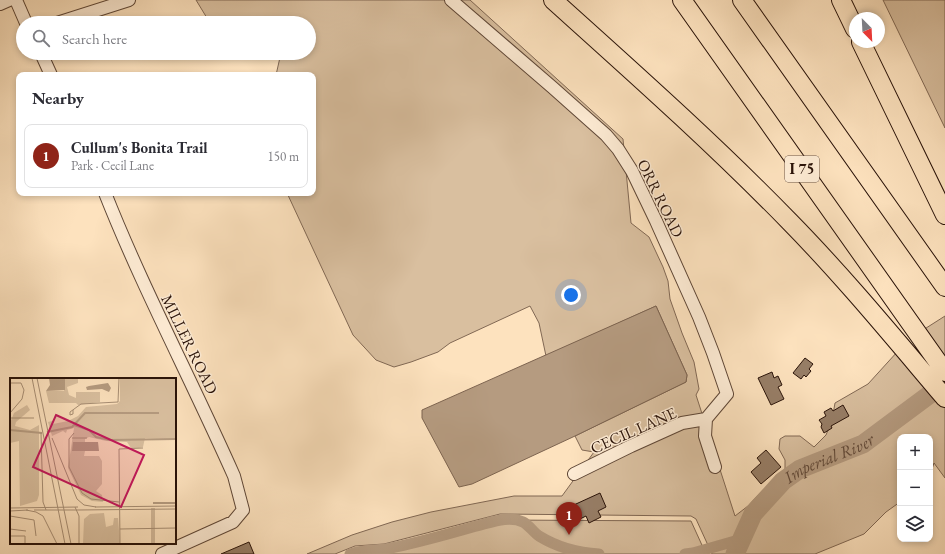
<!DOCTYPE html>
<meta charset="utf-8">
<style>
body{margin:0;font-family:"EB Garamond",serif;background:#f2f2f3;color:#2b2b33}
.controls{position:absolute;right:12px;bottom:12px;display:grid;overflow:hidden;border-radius:8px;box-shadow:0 2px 6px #0003}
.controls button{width:36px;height:36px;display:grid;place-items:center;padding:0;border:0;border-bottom:1px solid #e1e1e2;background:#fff;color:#2b2b33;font:20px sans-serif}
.compass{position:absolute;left:849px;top:12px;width:36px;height:36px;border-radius:50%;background:#fff;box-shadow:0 2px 6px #0003;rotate:156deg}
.you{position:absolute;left:571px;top:295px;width:14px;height:14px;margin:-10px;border:3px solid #fff;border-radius:50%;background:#1a73e8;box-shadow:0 0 0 6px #1a73e833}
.badge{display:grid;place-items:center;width:26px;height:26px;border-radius:50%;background:#8f2418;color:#fff;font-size:13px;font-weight:700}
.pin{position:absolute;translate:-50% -33px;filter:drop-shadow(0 1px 2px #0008)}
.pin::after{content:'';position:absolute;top:21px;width:14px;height:12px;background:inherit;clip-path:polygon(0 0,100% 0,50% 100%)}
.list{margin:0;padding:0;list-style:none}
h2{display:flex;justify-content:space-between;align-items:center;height:52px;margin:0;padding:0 16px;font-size:17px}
h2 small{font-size:13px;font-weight:400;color:#7c7c81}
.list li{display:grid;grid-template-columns:26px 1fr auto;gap:12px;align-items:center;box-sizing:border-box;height:64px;margin:0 8px 8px;padding:0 8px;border:1px solid #e1e1e2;border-radius:8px}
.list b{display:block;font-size:15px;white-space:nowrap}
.list p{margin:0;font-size:13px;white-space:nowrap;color:#7c7c81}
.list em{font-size:13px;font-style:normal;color:#7c7c81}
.icon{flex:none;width:22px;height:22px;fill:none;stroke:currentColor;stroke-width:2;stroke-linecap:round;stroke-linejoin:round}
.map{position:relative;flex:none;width:945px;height:554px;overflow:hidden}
.search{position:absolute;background:#fff;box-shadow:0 2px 6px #0003;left:16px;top:16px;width:300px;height:44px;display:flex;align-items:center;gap:10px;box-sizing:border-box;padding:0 14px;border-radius:22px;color:#7c7c81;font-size:15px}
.panel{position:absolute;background:#fff;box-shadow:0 2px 6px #0003;left:16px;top:72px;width:300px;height:124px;border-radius:8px}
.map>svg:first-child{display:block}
</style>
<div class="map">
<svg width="945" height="554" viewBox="0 0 945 554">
<rect width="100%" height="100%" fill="#fde2be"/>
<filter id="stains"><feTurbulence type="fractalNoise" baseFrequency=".005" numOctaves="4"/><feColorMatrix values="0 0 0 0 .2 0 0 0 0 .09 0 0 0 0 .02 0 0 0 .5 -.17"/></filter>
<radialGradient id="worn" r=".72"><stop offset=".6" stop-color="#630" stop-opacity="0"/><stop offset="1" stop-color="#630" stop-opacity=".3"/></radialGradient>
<!-- green -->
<path fill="#d9bf9f" stroke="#816854" d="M 196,0 L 470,0 L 623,139 L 631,223 L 649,237 L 663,267 L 668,281 L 670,299 L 682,333 L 694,362 L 699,389 L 696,395 L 735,516 L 748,506 L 760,493 L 779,480 L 785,471 L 785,460 L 779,449 L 780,439 L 785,436 L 800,436 L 814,447 L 826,435 L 832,420 L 835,403 L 868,384 L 898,351 L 945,407 L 945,478 L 934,463 L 930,475 L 930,437 L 900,437 L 900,502 L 886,512 L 864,534 L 815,554 L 712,554 L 696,519 L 691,516 L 500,514 L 384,544 L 355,546 L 335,554 L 307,554 L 352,535 L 392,522 L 431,512 L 514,496 L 562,496 L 594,452 L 582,450 L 575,436 L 686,382 L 687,375 L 656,306 L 546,356 L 539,323 L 530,306 L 450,343 L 438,352 L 411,362 L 394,367 L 376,360 L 353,335 L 287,193 L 313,193 L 313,75 L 276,75 L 281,53 L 309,53 L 309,23 L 270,23 L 265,17 L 244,23 L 210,23 Z
M 883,0 L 945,0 L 945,128 Z
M 945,316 L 945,362 L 923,330 Z
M 500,520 L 691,521 L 706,554 L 350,554 L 357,551 L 385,549 Z"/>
<!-- water -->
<path fill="#b59b80" stroke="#7d6450" d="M 656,306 L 687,375 L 686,382 L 575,436 L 472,484 L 459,487 L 422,418 L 422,410 Z"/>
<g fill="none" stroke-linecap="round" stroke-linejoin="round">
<!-- canal -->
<path stroke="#b59b80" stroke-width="11" d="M 350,554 C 362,549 374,551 386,549 C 419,543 451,533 484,524 C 495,521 511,516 523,522 C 529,525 533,532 539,536 C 557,547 578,553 599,554
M 685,554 L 693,553 L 742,539"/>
<!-- river -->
<path stroke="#b59b80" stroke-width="19" id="s1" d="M 735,554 L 753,514 L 783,481 L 800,469 L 863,444 L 945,383"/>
</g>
<!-- building -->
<path fill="#977e67" stroke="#291208" d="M 805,358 L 813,364 L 809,369 L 811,371 L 806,377 L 804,375 L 801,379 L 793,373 Z
M 772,372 L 774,378 L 778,376 L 782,385 L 778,387 L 784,399 L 771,405 L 758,378 Z
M 843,405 L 849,416 L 831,426 L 832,428 L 824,433 L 821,427 L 822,424 L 819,420 L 826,416 L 824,412 L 831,408 L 833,411 Z
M 766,450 L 781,467 L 761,484 L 751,472 L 761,463 L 757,458 Z
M 600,493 L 606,507 L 598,511 L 601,517 L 589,523 L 586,516 L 572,523 L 565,509 Z
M 249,542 L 254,554 L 221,554 Z"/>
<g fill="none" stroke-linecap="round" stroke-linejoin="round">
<defs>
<path id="minor" d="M 16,0 L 26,23
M 451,0 L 552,87 L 606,135 L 618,149 L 632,171 L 656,221 L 699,317 L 713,353 L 727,394 L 706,419 L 705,436 L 715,467
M 0,4 L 9,0
M 57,23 L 129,0
M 41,53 L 51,75
M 105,193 C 143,289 192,381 234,476 L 243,510 L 233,522 L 162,554
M 574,474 L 631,446 L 682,423 L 706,419"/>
<path id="highway" d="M 553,0 C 633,72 714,144 789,221 C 844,277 894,338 945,398
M 682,0 L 945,372
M 742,0 L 945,287
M 841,0 L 855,29
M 861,42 L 945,215"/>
</defs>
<!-- minor casing -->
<use href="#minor" stroke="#5e4636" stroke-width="14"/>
<!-- highway casing -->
<use href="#highway" stroke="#291208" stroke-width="20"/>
<!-- minor -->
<use href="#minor" stroke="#feecd5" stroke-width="12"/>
<!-- highway -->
<use href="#highway" stroke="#fde2be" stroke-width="18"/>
</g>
<g text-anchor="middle" stroke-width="3" stroke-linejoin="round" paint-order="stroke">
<!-- shield labels -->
<rect fill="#feecd5" stroke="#695346" stroke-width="1" x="785" y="156" width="34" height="26" rx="3"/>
<g font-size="15" font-weight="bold" fill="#291208">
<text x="802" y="174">I 75</text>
</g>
<!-- street labels -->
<g font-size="16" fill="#291208" stroke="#feecd5">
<text transform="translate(661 198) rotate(64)" y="6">ORR ROAD</text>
<text transform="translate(190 344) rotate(64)" y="6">MILLER ROAD</text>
<text transform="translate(633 430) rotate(-24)" y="6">CECIL LANE</text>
</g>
<!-- water labels -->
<g font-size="17" font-style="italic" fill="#614938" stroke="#feecd5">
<text dy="6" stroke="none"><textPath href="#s1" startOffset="140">Imperial River</textPath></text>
</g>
</g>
<!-- overview -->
<g transform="translate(10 378)">
<rect width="166" height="166" fill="#fde2be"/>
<path d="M 55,0 L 68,0 L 68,5 L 57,9 L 59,17 L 66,20 L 66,14 L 90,14 L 90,24 L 68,27 L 66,25 L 39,25 L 36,13 L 54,13 ZM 110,0 L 166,0 L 166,61 L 135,60 L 133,69 L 129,70 L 121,70 L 117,64 L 96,63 L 79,59 L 75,61 L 75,64 L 63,64 L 63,73 L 75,73 L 74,78 L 89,78 L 92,83 L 92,106 L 86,113 L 92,117 L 93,124 L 82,123 L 71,117 L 58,90 L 64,50 L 57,52 L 56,55 L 53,53 L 42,58 L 38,44 L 42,43 L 43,46 L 58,43 L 68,38 L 76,29 L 107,26 L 110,23 ZM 17,27 L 20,32 L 6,44 L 5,48 L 20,52 L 29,47 L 29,117 L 27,123 L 10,128 L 9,63 L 0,65 L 0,45 L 4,35 ZM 94,135 L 96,149 L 103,147 L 104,140 L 108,140 L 110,166 L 73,166 L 74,141 L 80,136 Z" fill="#d9bf9f"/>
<path d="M 39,0 L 55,0 L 55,12 L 36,13 L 40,7 ZM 98,5 L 101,10 L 99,14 L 92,11 L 77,12 L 76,9 L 79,8 ZM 88,64 L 89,73 L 62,73 L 63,64 Z" fill="#b59b80"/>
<path fill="none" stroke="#b59b80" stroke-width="2" d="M 64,47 L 79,52 L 86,59 L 100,62 L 166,61M 0,52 L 32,55M 37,54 L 62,49 L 75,35 L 149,35M 143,125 L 166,125"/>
<path fill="none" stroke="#a88f75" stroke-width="1" d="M 22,0 L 55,166M 27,0 L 61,166M 0,5 L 11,5 L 14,12 L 12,21 L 0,35M 63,32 L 63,36 L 60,37 L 60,34 L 71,26 L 108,24 L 109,0M 0,40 L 24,40M 31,55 L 33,124 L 36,132M 64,55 L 59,61 L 59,89 L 72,115 L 81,121 L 109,124M 42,60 L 67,121 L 74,127 L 86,129M 62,60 L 77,60M 65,129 L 69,138 L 69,166M 85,129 L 166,128M 0,130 L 68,129M 142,130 L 142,166M 144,130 L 144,166M 16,132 L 26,134 L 33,138 L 47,166M 24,132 L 68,132M 68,132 L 166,131M 0,133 L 18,132M 0,138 L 24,142 L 26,158M 0,151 L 16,153M 110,151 L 166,150M 0,158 L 15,158 L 15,166M 110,166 L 109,71 L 133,70"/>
<path fill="#c2185b" fill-opacity="0.15" stroke="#c2185b" stroke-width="2" d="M 46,37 L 134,77 L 111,129 L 23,89 Z"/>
<rect width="166" height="166" fill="none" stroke="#291208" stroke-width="2"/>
</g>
<rect width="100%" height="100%" filter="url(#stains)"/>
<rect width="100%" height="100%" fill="url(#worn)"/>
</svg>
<div class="controls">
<button>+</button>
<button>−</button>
<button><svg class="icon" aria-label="layers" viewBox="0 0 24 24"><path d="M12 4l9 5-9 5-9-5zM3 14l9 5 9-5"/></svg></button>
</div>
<svg class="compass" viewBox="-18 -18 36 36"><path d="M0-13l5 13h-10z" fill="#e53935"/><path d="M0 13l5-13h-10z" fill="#7c7c81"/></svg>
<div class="you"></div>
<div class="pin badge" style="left:569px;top:535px">1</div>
<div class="search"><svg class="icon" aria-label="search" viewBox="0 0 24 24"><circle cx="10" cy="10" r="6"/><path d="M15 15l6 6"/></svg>Search here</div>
<section class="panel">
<h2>Nearby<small></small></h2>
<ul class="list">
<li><span class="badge">1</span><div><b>Cullum's Bonita Trail</b><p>Park · Cecil Lane</p></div><em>150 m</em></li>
</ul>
</section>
</div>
